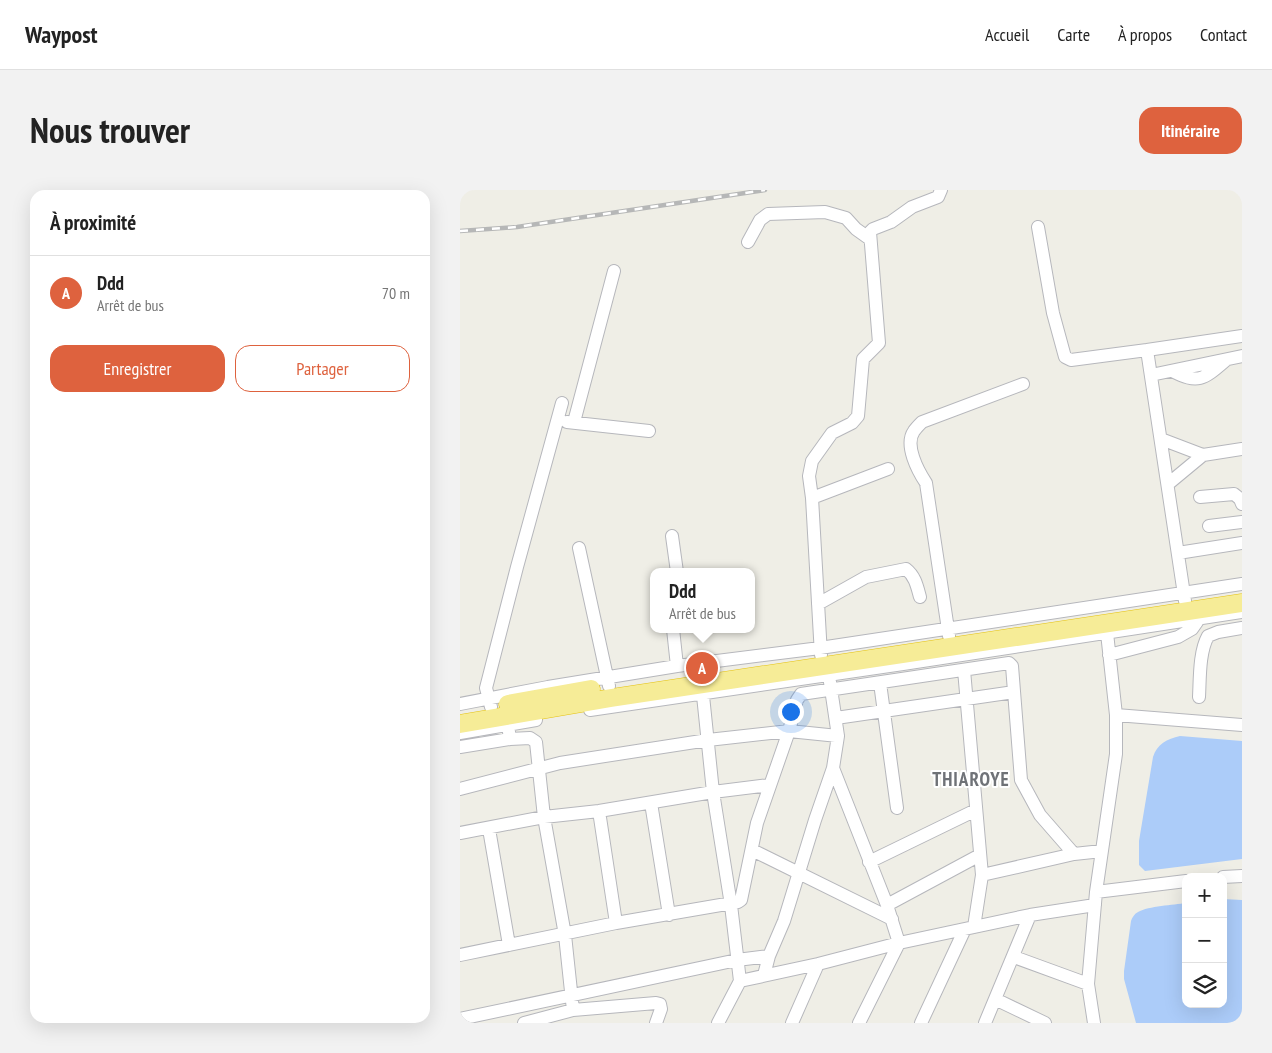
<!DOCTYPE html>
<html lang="fr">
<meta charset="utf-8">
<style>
body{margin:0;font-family:"PT Sans Narrow",sans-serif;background:#f2f2f2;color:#222}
.controls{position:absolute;right:15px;bottom:15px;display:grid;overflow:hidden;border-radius:10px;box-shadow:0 5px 20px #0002}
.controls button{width:45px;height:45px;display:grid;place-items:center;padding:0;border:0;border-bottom:1px solid #e0e0e0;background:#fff;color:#222;font:25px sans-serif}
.you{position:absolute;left:330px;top:521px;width:18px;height:18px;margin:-12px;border:4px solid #fff;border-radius:50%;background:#1a73e8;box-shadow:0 0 0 8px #1a73e833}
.badge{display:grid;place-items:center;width:32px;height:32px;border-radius:50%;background:#de623e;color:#fff;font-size:16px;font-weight:700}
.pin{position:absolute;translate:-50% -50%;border:2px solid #fff;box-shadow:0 1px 5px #0006}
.popup{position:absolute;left:190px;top:378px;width:105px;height:65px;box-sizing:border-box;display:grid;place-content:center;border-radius:10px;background:#fff;filter:drop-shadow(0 1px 4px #0005);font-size:16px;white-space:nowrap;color:#767676}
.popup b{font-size:19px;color:#222}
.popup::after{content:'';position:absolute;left:50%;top:100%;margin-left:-10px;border:10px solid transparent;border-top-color:#fff}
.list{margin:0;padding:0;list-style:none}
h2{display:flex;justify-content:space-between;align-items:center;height:65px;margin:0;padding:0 20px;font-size:21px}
h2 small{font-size:16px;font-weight:400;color:#767676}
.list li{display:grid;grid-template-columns:32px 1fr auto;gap:15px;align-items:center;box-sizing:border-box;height:75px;padding:0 20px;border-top:1px solid #e0e0e0}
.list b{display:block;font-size:19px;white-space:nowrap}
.list p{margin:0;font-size:16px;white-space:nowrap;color:#767676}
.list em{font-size:16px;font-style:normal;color:#767676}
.actions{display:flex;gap:10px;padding:15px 20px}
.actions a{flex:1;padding:11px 0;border:1px solid #de623e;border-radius:15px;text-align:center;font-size:18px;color:#de623e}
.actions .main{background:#de623e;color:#fff}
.icon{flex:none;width:28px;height:28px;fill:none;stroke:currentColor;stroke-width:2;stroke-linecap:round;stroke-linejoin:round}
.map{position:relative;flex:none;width:782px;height:833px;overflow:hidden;border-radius:15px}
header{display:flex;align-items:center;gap:30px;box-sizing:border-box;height:70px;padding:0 25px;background:#fff;border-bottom:1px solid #e0e0e0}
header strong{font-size:24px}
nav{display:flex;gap:28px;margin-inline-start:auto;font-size:18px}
.intro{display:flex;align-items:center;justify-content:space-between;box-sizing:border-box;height:120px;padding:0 30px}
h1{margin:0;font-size:35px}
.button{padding:12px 22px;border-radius:15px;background:#de623e;color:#fff;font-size:18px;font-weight:700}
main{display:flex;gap:30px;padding:0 30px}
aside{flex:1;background:#fff;border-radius:15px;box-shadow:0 5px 20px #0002}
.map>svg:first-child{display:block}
</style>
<header>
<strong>Waypost</strong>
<nav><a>Accueil</a><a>Carte</a><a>À propos</a><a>Contact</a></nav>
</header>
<div class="intro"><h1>Nous trouver</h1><a class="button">Itinéraire</a></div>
<main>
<aside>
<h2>À proximité<small></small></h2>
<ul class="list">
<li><span class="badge">A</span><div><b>Ddd</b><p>Arrêt de bus</p></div><em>70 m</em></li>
</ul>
<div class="actions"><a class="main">Enregistrer</a><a>Partager</a></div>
</aside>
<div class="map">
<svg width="782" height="833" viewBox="0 0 782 833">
<rect width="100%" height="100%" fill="#efeee6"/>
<!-- water -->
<path fill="#acccf9" d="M 720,546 L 782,551 L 782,669 L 685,681 L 679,675 L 679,651 L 693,567 C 697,554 707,549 720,546 Z
M 763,709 L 782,710 L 782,825 L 776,833 L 676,833 L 664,789 L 664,781 L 671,731 C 672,728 674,724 678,722 C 689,716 713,715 726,713 L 726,814 L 763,814 Z"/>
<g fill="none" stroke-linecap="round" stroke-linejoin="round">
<defs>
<path id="minor" d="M 578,37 L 593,123 L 605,167 L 611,170 L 687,160 L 725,411
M 288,52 L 300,30 L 308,24 L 365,22 L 386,28 L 396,39 L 410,49
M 687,160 L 782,146
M 712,181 C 738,194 743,190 765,171
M 691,185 L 782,166
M 107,232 L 189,241
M 114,232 L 154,81
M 701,249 L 743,265
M 708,294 L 743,265 L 782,259
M 740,307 L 774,304 L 780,309 L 782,314
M 352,308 L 428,279
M 749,336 L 782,332
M 212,346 L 217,382
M 119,358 L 149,496
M 718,363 L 782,353
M 358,414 L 406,387 L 446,379 C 455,386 457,396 460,407
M 213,439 L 217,476
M 489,446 L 466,293 C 458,281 444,255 454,241 C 456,238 459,235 462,232 L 563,194
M 361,465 L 352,308 L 349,286 L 352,271 L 372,243 L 392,233 L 398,226 L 403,169 L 419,153 L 410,42 L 413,39 L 431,32 L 452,17 L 478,7 L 481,0
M 649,465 L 718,447 L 732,439 L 739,429
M 504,480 L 522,685 L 514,737
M 420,493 L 437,618
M 242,496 L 253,602 L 271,715 L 280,791 L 258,833
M 739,507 C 740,489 739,462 748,446 L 758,442 L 782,438
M 0,514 L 88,497 L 217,476 L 360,458 L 782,394
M 31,517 L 26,498 L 57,377 L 102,213
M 130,520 L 443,474 L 782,422
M 656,525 L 782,535
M 376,528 L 554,502
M 48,535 L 50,549 L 70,548 L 76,552 L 84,627 L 105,745 L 113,820
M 0,543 L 76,530
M 0,557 L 50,549
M 373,578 L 427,715 L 439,753 L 399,833
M 0,599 L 100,573 L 248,550 L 329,541 L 378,546
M 191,613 L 209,725
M 139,621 L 156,733
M 29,639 L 49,755
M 0,643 L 84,627 L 139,621 L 253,602 L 309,595
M 292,660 L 432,729
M 409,672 L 516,620
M 522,685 L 614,664 L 642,661
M 763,687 L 782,686
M 636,702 L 726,691
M 427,715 L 520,665
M 0,765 L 156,733 L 278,712 L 281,710 L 297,633 L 329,541 L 337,510 L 341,504 L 549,473 L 552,476 L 561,590 L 580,625 L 614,664
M 554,767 L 628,794
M 304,785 L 309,766 L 324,731 L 355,630 L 373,578 L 378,546 L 370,492
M 280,791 L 358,774 L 439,753 L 570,725 L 635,715
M 535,809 L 585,833
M 0,829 L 277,770 L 309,766
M 64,833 L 113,820 L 196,813 L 200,814 L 201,819 L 196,833
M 332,833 L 358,774
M 461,833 L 504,741
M 525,833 L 570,725
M 634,833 L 628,794 L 636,702 L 656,564 L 656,525 L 647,443"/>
<path id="highway" d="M 48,514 L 131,499
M 0,534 L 151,508 L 782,413"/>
</defs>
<!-- minor casing -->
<use href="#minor" stroke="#b6b7bc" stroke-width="14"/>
<!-- highway casing -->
<use href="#highway" stroke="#e5c210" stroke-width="19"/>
<!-- minor -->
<use href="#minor" stroke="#fff" stroke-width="12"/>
<!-- highway -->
<use href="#highway" stroke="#f6ec97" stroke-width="18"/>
<defs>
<path id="rail" d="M 0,41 L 57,37 L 305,0"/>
</defs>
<!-- rail casing -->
<use href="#rail" stroke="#b6b7b7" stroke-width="4.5"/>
<!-- rail -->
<use href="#rail" stroke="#fff" stroke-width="2.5" stroke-dasharray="8" stroke-linecap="butt"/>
</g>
<g text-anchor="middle" stroke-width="4" stroke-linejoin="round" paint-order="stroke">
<!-- district labels -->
<g font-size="19" font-weight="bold" letter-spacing="1" fill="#6f7277" stroke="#fff">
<text x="511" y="596">THIAROYE</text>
</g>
</g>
</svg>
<div class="controls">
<button>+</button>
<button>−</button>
<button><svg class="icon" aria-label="layers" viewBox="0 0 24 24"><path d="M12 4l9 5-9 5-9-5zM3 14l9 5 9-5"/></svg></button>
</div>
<div class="you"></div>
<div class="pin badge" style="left:242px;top:478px">A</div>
<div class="popup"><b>Ddd</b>Arrêt de bus</div>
</div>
</main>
